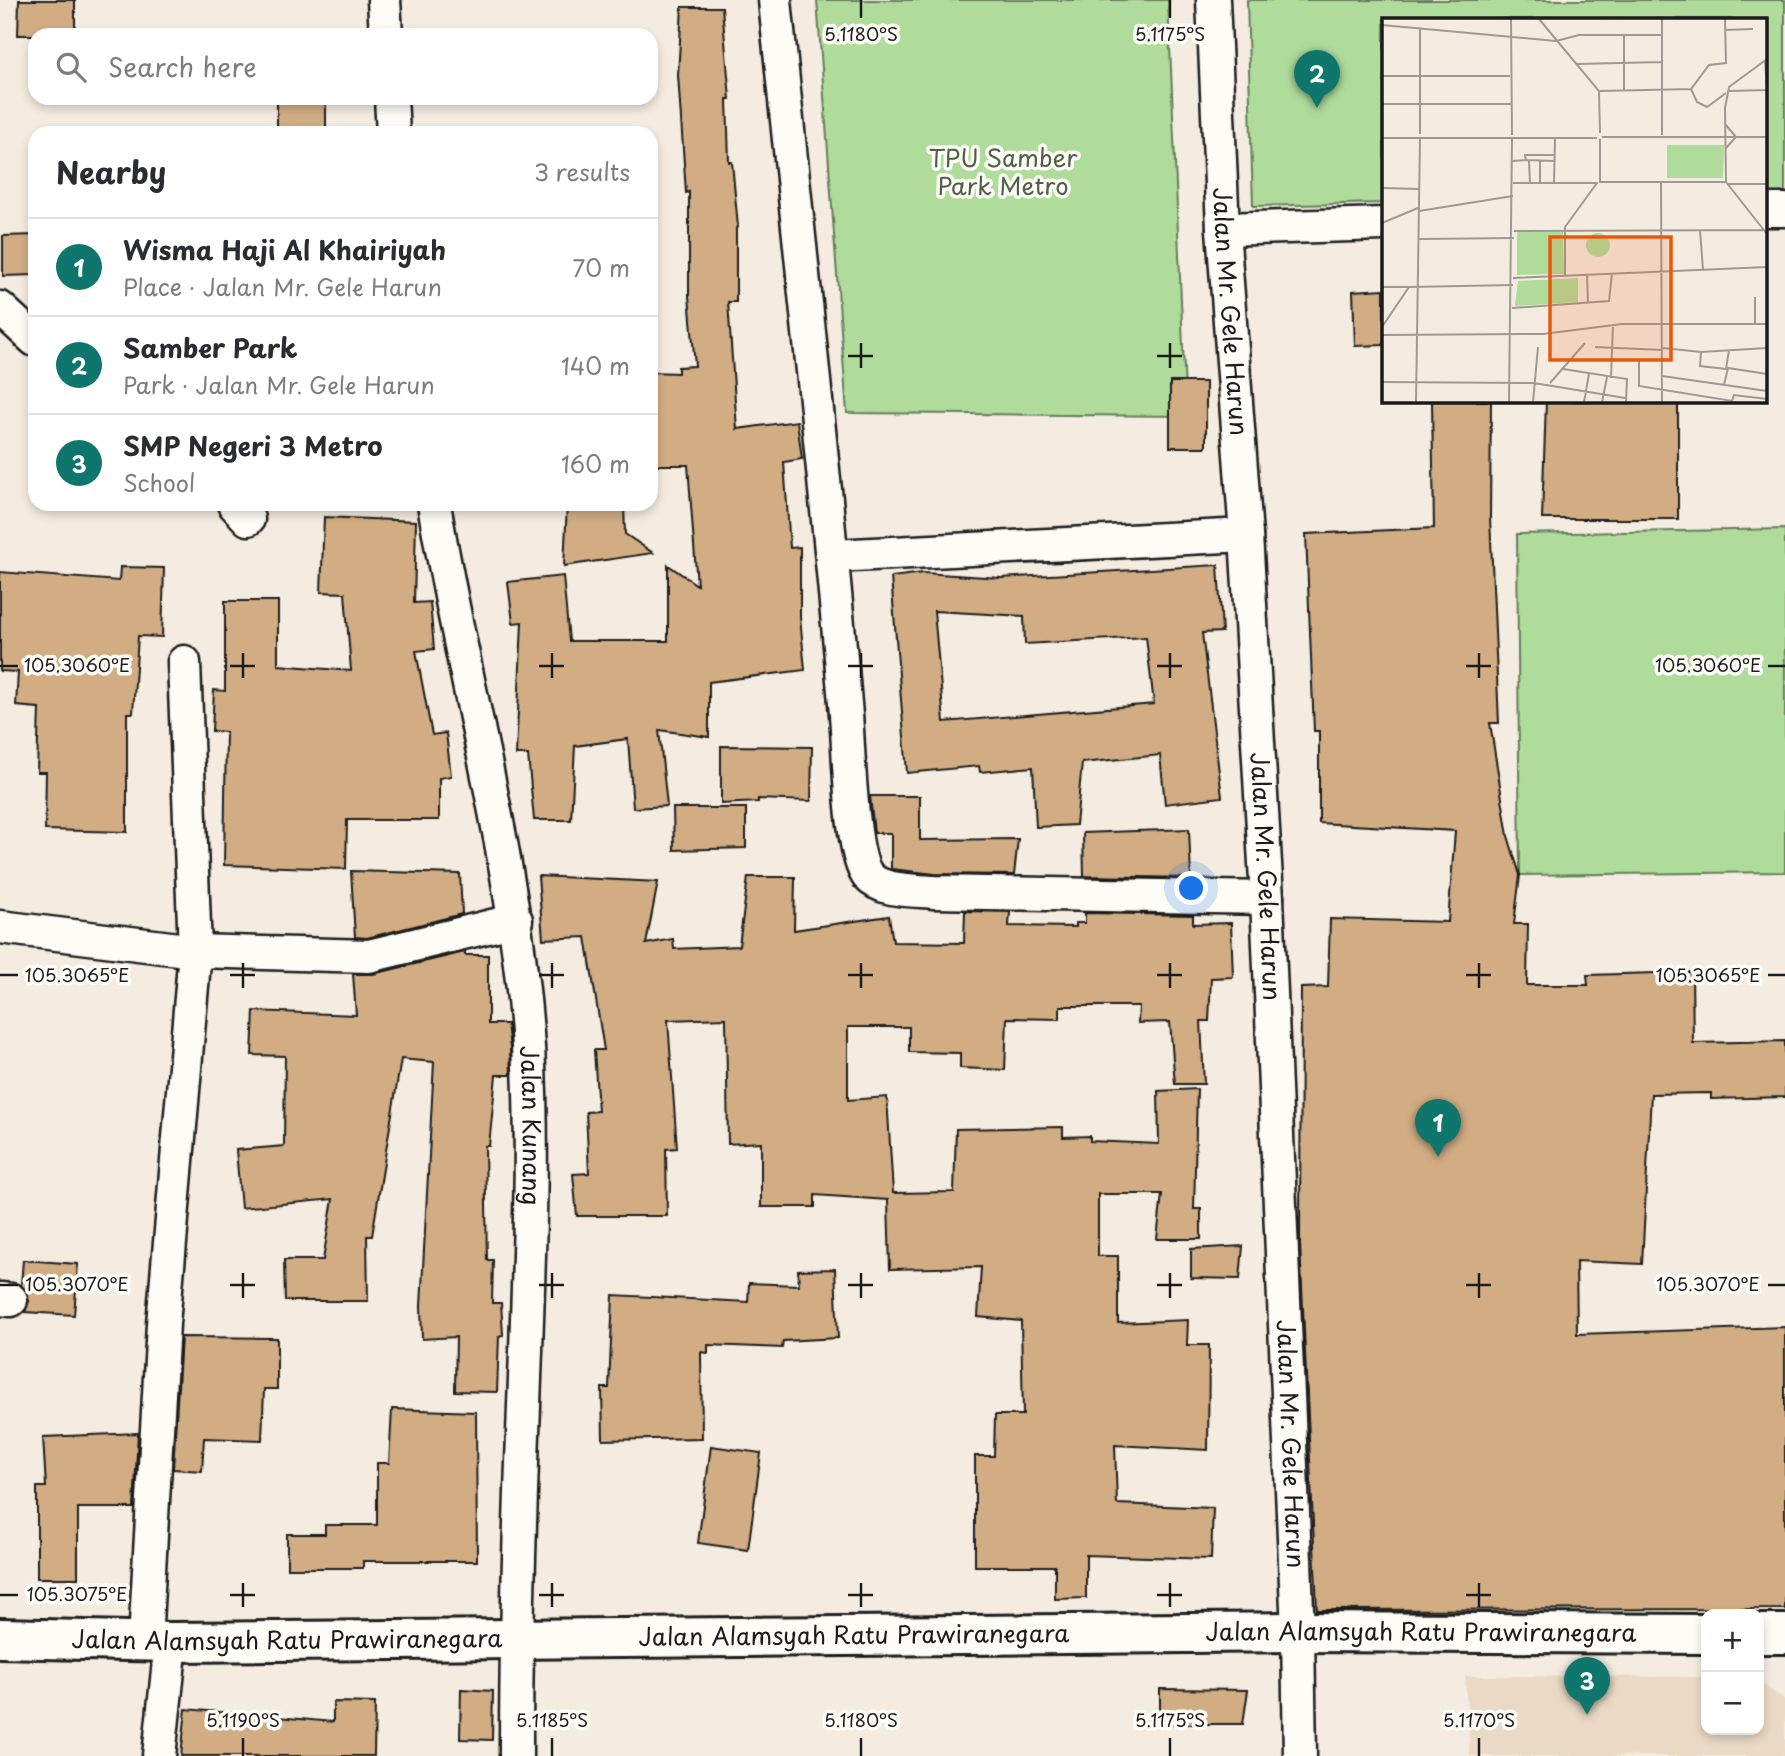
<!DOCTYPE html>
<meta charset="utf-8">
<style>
body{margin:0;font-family:"Playpen Sans",sans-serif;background:#f7f7f7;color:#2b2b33}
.controls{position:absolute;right:21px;bottom:21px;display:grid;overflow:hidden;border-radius:14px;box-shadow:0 4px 10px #0003}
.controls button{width:63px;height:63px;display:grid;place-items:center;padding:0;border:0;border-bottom:2px solid #e1e1e2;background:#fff;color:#2b2b33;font:35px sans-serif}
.you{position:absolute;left:1192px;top:889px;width:24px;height:24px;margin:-18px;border:5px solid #fff;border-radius:50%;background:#1a73e8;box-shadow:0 0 0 10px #1a73e833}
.badge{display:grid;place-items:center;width:46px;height:46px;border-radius:50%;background:#0f766e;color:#fff;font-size:23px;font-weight:700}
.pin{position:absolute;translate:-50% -58px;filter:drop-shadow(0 2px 4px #0008)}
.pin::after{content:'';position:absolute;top:37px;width:24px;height:21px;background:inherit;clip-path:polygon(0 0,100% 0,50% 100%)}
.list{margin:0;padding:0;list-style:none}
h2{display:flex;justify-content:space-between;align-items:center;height:91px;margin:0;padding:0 28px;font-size:30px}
h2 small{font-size:23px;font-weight:400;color:#7c7c81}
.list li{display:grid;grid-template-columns:46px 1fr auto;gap:21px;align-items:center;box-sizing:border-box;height:98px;padding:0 28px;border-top:2px solid #e1e1e2}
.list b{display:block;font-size:26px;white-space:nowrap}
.list p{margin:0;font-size:23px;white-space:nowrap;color:#7c7c81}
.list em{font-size:23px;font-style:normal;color:#7c7c81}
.icon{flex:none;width:38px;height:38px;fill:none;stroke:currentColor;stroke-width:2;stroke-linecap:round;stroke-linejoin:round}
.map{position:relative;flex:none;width:1785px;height:1756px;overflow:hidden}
.search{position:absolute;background:#fff;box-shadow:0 4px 10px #0003;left:28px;top:28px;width:630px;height:77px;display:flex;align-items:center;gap:18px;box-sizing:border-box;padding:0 24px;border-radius:21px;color:#7c7c81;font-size:26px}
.panel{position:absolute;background:#fff;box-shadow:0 4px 10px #0003;left:28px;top:126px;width:630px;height:385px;border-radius:21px}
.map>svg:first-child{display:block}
</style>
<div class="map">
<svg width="1785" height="1756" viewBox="0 0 1785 1756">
<rect width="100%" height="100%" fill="#f4ece0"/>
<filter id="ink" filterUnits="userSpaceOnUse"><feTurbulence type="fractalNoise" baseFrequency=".0143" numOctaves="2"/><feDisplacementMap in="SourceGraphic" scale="14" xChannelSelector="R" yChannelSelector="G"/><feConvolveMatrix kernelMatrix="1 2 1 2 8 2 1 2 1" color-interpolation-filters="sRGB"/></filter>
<g filter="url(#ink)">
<!-- built -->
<path fill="#ead9c4" d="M 1465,1676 L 1706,1677 L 1706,1730 L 1759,1730 L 1759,1682 L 1785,1700 L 1785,1756 L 1470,1756 Z"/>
<!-- green -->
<path fill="#afdc9b" stroke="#667c5c" stroke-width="2" d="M 817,0 L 1168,0 L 1186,416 L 847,413 Z
M 1247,0 L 1785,0 L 1785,196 L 1766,197 L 1766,19 L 1384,19 L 1384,203 L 1253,206 Z
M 1785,529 L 1785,872 L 1520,875 L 1517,534 Z"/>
<!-- building -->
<path fill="#d2ad84" stroke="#1c1c1c" stroke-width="2" fill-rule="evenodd" d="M 19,0 L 75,0 L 75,35 L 18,35 Z
M 682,7 L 722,7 L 730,99 L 727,99 L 729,162 L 732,162 L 738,227 L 736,228 L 736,302 L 728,302 L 737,429 L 797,421 L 802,459 L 784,462 L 790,548 L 800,547 L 800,617 L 805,670 L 709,682 L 709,737 L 659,730 L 667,806 L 633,808 L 628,739 L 575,746 L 571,820 L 534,820 L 528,755 L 516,755 L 522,622 L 513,623 L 508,582 L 563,576 L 569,641 L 668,641 L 668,565 L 697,585 L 688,465 L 651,465 L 651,372 L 678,373 L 678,367 L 695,366 L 689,296 L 689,192 L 686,193 L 678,75 Z
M 277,98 L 326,98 L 326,133 L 277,133 Z
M 35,235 L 35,275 L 3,276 L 3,236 Z
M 1384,289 L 1384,345 L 1355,346 L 1353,291 Z
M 1170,382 L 1206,382 L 1206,447 L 1170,447 Z
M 1432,401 L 1491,401 L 1490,517 L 1499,723 L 1490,723 L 1508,836 L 1520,875 L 1514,924 L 1528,924 L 1527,985 L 1588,985 L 1587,975 L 1692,972 L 1693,1043 L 1785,1041 L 1785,1097 L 1711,1099 L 1711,1093 L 1651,1094 L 1642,1264 L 1576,1261 L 1577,1334 L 1785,1327 L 1785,1609 L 1317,1610 L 1300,1244 L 1301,988 L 1328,987 L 1330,919 L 1448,922 L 1455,831 L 1319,823 L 1319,731 L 1314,731 L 1306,534 L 1434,528 Z
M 1546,401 L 1678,401 L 1678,519 L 1542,519 Z
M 567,504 L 624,504 L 625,534 L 653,553 L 564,566 Z
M 324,517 L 416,521 L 414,603 L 430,602 L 434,649 L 416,651 L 432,735 L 446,733 L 451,776 L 439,778 L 439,820 L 347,820 L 346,869 L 224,865 L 226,732 L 212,731 L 214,690 L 225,691 L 225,601 L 278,601 L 278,665 L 351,671 L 345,593 L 321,592 Z
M 1218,565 L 1222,632 L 1202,633 L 1222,797 L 1165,804 L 1160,755 L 1082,763 L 1076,825 L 1036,827 L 1033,767 L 980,772 L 979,766 L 907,773 L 891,577 L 923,573 L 1001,578 ZM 934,611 L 1024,616 L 1025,644 L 1146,637 L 1154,704 L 944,722 Z
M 120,567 L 164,568 L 162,637 L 138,636 L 133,713 L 127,713 L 127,832 L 45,830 L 46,772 L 37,772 L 39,708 L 16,706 L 18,672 L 0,671 L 0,572 L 119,581 Z
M 721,746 L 812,747 L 811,801 L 758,799 L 758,802 L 721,804 Z
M 870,796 L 920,796 L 920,840 L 1018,839 L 1014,875 L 935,874 L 891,869 L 891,833 L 874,833 Z
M 673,808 L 746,808 L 746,848 L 674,850 Z
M 1189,829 L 1191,878 L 1084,876 L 1083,833 Z
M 351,871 L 460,874 L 462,914 L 367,938 L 355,937 Z
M 538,876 L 658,882 L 646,944 L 673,939 L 674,949 L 739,946 L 748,877 L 795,877 L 794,930 L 889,916 L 893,942 L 964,943 L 965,911 L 1010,912 L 1009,926 L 1076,927 L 1076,923 L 1085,923 L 1085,913 L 1193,915 L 1193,924 L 1231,923 L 1233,977 L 1211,978 L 1209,1021 L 1201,1021 L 1204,1084 L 1175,1084 L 1170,1022 L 1138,1023 L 1139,1006 L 1060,1006 L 1060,1019 L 1007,1018 L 1005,1070 L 960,1068 L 960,1053 L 909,1052 L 909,1027 L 848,1027 L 848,1100 L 887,1097 L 893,1193 L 954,1192 L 956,1129 L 1063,1127 L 1063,1137 L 1090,1136 L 1090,1141 L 1159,1144 L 1158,1091 L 1197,1089 L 1194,1209 L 1201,1209 L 1201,1239 L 1157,1239 L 1162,1194 L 1098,1194 L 1098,1256 L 1118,1256 L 1118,1323 L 1188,1320 L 1187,1345 L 1209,1345 L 1208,1450 L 1115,1445 L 1117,1504 L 1213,1508 L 1211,1559 L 1086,1555 L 1086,1598 L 1055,1599 L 1055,1566 L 975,1566 L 975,1456 L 994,1456 L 995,1415 L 1023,1415 L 1021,1321 L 978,1317 L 981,1267 L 890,1269 L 888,1200 L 815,1195 L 815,1207 L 761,1207 L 761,1142 L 728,1144 L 726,1018 L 668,1020 L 677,1148 L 666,1149 L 667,1216 L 577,1216 L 573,1174 L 589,1173 L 586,1112 L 598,1111 L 594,1050 L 604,1050 L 586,937 L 543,939 Z
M 465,952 L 465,955 L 488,955 L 488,1024 L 507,1024 L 510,1048 L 511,1075 L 496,1075 L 489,1146 L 485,1146 L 487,1260 L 493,1260 L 492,1303 L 501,1303 L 503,1335 L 499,1336 L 497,1392 L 455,1391 L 456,1337 L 422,1339 L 421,1306 L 434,1062 L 401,1059 L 372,1236 L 367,1236 L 368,1301 L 285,1301 L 284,1260 L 323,1260 L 333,1199 L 241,1208 L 236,1150 L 284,1146 L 285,1056 L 252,1055 L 254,1011 L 356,1015 L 353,974 L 373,974 Z
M 1243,1246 L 1240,1279 L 1191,1278 L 1191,1249 Z
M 23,1260 L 78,1264 L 74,1315 L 25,1312 L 29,1301 L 21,1285 Z
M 835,1269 L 838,1338 L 783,1341 L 782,1348 L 708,1345 L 708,1353 L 701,1352 L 702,1438 L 603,1440 L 602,1388 L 609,1388 L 613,1295 L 748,1302 L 749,1283 L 799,1285 L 798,1270 Z
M 181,1337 L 277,1338 L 277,1389 L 264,1389 L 262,1440 L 204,1438 L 202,1471 L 173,1469 Z
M 392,1409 L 476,1412 L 477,1561 L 363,1561 L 363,1568 L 287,1568 L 287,1534 L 325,1534 L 325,1525 L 377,1525 L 377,1463 L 389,1463 Z
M 138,1433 L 134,1508 L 78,1508 L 78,1578 L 37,1578 L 37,1487 L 46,1487 L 43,1437 Z
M 711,1446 L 761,1453 L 748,1550 L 698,1543 Z
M 461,1689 L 493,1691 L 492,1740 L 460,1739 Z
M 1160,1689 L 1248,1690 L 1243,1724 L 1160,1724 Z
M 333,1702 L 375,1703 L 374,1756 L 181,1756 L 186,1709 L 333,1722 Z"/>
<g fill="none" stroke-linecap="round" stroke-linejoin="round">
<defs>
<g id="minor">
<path d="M 384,0 L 386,35"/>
<path d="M 775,0 C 798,238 826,476 846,715 C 849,747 850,854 868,876 C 882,892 914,890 934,892 L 1267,898"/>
<path id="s1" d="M 1213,0 L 1223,229 L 1246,535 L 1267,898 L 1298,1632 L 1300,1756"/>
<path d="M 391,98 L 393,133"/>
<path d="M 1766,210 L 1785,210"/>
<path d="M 1223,229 L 1384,224"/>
<path d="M 0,308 L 35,340"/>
<path d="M 234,504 L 248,519"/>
<path id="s2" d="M 434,504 C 464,686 516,862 528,1047 C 534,1147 529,1250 526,1351 C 521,1486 516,1621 516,1756"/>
<path d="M 833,556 L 1246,535"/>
<path d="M 0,927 L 195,951 L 369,956 L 516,920"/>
<path d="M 0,1299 L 11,1300"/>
<path d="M 145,1641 L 163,1324 L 195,951 L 184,662"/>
<path d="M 159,1756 L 171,1642"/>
</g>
<g id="primary">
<path d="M 1759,1634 L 1785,1634"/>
<path id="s3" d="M 0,1638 L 171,1642 L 1298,1632 L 1706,1634"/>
</g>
</defs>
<!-- minor casing -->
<use href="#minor" stroke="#1c1c1c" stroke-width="37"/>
<!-- primary casing -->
<use href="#primary" stroke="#1c1c1c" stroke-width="44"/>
<!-- minor -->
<use href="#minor" stroke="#fdfcf7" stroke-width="32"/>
<!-- primary -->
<use href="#primary" stroke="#fdfcf7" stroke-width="38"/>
</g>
</g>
<!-- ticks -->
<path fill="none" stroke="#1c1c1c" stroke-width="2.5" d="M 861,0 L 861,18M 1170,0 L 1170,18M 861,343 L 861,368M 1170,343 L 1170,368M 848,356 L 873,356M 1157,356 L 1182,356M 243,653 L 243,678M 552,653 L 552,678M 861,653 L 861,678M 1170,653 L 1170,678M 1479,653 L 1479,678M 0,666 L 18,666M 230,666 L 255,666M 539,666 L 564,666M 848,666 L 873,666M 1157,666 L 1182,666M 1466,666 L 1491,666M 1768,666 L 1785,666M 243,963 L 243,988M 552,963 L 552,988M 861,963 L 861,988M 1170,963 L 1170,988M 1479,963 L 1479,988M 0,975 L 18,975M 230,975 L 255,975M 539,975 L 564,975M 848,975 L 873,975M 1157,975 L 1182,975M 1466,975 L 1491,975M 1768,975 L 1785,975M 243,1273 L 243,1298M 552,1273 L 552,1298M 861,1273 L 861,1298M 1170,1273 L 1170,1298M 1479,1273 L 1479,1298M 0,1285 L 18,1285M 230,1285 L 255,1285M 539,1285 L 564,1285M 848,1285 L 873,1285M 1157,1285 L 1182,1285M 1466,1285 L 1491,1285M 1768,1285 L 1785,1285M 243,1583 L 243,1607M 552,1583 L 552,1607M 861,1583 L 861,1607M 1170,1583 L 1170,1607M 1479,1583 L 1479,1607M 0,1595 L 18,1595M 230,1595 L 255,1595M 539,1595 L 564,1595M 848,1595 L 873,1595M 1157,1595 L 1182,1595M 1466,1595 L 1491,1595M 243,1738 L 243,1756M 552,1738 L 552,1756M 861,1738 L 861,1756M 1170,1738 L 1170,1756M 1479,1738 L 1479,1756"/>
<g text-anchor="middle" stroke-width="7" stroke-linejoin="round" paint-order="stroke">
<!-- park labels -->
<g font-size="24" fill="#4f5f48" stroke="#fdfcf7">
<text x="1003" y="167">TPU Samber<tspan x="1003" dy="28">Park Metro</tspan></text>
</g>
<!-- street labels -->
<g font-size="24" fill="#1c1c1c" stroke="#fdfcf7">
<text dy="8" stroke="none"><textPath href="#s1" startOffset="312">Jalan Mr. Gele Harun</textPath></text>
<text dy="8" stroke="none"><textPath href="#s1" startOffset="878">Jalan Mr. Gele Harun</textPath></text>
<text dy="8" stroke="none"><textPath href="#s2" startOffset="630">Jalan Kunang</textPath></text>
<text dy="8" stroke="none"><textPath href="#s1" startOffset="1446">Jalan Mr. Gele Harun</textPath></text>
<text dy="8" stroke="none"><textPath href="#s3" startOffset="1421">Jalan Alamsyah Ratu Prawiranegara</textPath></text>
<text dy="8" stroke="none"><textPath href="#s3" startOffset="854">Jalan Alamsyah Ratu Prawiranegara</textPath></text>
<text dy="8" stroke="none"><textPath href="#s3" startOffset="287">Jalan Alamsyah Ratu Prawiranegara</textPath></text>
</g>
</g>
<!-- overview -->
<g transform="translate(1382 18)">
<rect width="385" height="385" fill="#f4ece0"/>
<path d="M 285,127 L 342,127 L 341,160 L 285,160 ZM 135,214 L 181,214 L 182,256 L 135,257 ZM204 227a12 12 0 1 1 24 0a12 12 0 1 1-24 0ZM 196,260 L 196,284 L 133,288 L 136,263 Z" fill="#afdc9b"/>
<path fill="none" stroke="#9e9992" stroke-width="2" d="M 129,1 L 130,117M 157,1 L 217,73 L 218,115M 0,7 L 174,23 L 197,17 L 280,17M 343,12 L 371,11M 385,41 L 347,69 L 343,90 L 344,164 L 385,216M 383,43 L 385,72M 195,46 L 280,44M 0,58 L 128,58M 309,71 L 315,84 L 325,89 L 344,75M 242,72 L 242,18M 218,73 L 309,71 L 327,47 L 344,45 L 343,1M 347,73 L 385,72M 0,86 L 129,86M 344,107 L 354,119 L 344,130M 38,116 L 38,10M 280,117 L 280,1M 220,119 L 385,119M 0,120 L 215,120M 218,121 L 218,164 L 344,164M 144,142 L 173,143M 130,143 L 144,142 L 143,137 L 173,137M 147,143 L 148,165M 158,143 L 158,165M 131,165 L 216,165M 172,165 L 173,121M 279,165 L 280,384M 346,166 L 385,166M 0,170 L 37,171M 37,193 L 131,178M 0,205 L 36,190M 318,212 L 321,252M 132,213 L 382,212M 37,221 L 132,220M 205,256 L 206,285M 183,257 L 183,209 L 215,165M 131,260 L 385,249M 0,269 L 27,269M 373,279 L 373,306M 130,290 L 227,283 L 230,255M 0,309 L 27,269 L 131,267M 0,317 L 161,316 L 240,306 L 385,306M 213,329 L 281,332M 281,330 L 319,334 L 385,330M 319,334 L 318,348 L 344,351 L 347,332M 257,341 L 257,368 L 350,383 L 352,377 L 385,381M 181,351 L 245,361 L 244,384M 280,358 L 385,373M 229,360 L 231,306M 0,364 L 152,365 L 243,380M 168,365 L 203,325M 342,367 L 346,350 L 385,356M 34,384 L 38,120M 127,384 L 130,120M 151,384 L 156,329M 202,384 L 207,356M 220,384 L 225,359"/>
<path fill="#e8590c" fill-opacity="0.15" stroke="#e8590c" stroke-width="3.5" d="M 168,219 L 289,219 L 289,342 L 168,342 Z"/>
<rect width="385" height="385" fill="none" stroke="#1c1c1c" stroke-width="3.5"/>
</g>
<g font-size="18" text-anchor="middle" fill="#1c1c1c" stroke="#fdfcf7" stroke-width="7" stroke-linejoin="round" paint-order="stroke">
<text x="861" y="41">5.1180°S</text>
<text x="1170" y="41">5.1175°S</text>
<text x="1708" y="672">105.3060°E</text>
<text x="77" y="672">105.3060°E</text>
<text x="1708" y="982">105.3065°E</text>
<text x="77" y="982">105.3065°E</text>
<text x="1708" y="1291">105.3070°E</text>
<text x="77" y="1291">105.3070°E</text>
<text x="77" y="1601">105.3075°E</text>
<text x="243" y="1727">5.1190°S</text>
<text x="552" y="1727">5.1185°S</text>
<text x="861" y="1727">5.1180°S</text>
<text x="1170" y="1727">5.1175°S</text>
<text x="1479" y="1727">5.1170°S</text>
</g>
</svg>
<div class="controls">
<button>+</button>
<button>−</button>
</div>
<div class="you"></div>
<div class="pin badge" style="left:1438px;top:1157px">1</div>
<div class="pin badge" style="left:1317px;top:108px">2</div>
<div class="pin badge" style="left:1587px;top:1715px">3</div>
<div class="search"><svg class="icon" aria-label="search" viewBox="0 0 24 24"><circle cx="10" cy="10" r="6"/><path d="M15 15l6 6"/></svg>Search here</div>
<section class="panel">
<h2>Nearby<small>3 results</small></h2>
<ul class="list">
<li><span class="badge">1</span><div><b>Wisma Haji Al Khairiyah</b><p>Place · Jalan Mr. Gele Harun</p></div><em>70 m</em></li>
<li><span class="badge">2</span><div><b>Samber Park</b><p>Park · Jalan Mr. Gele Harun</p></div><em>140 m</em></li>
<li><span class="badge">3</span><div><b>SMP Negeri 3 Metro</b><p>School</p></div><em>160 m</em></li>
</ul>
</section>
</div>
